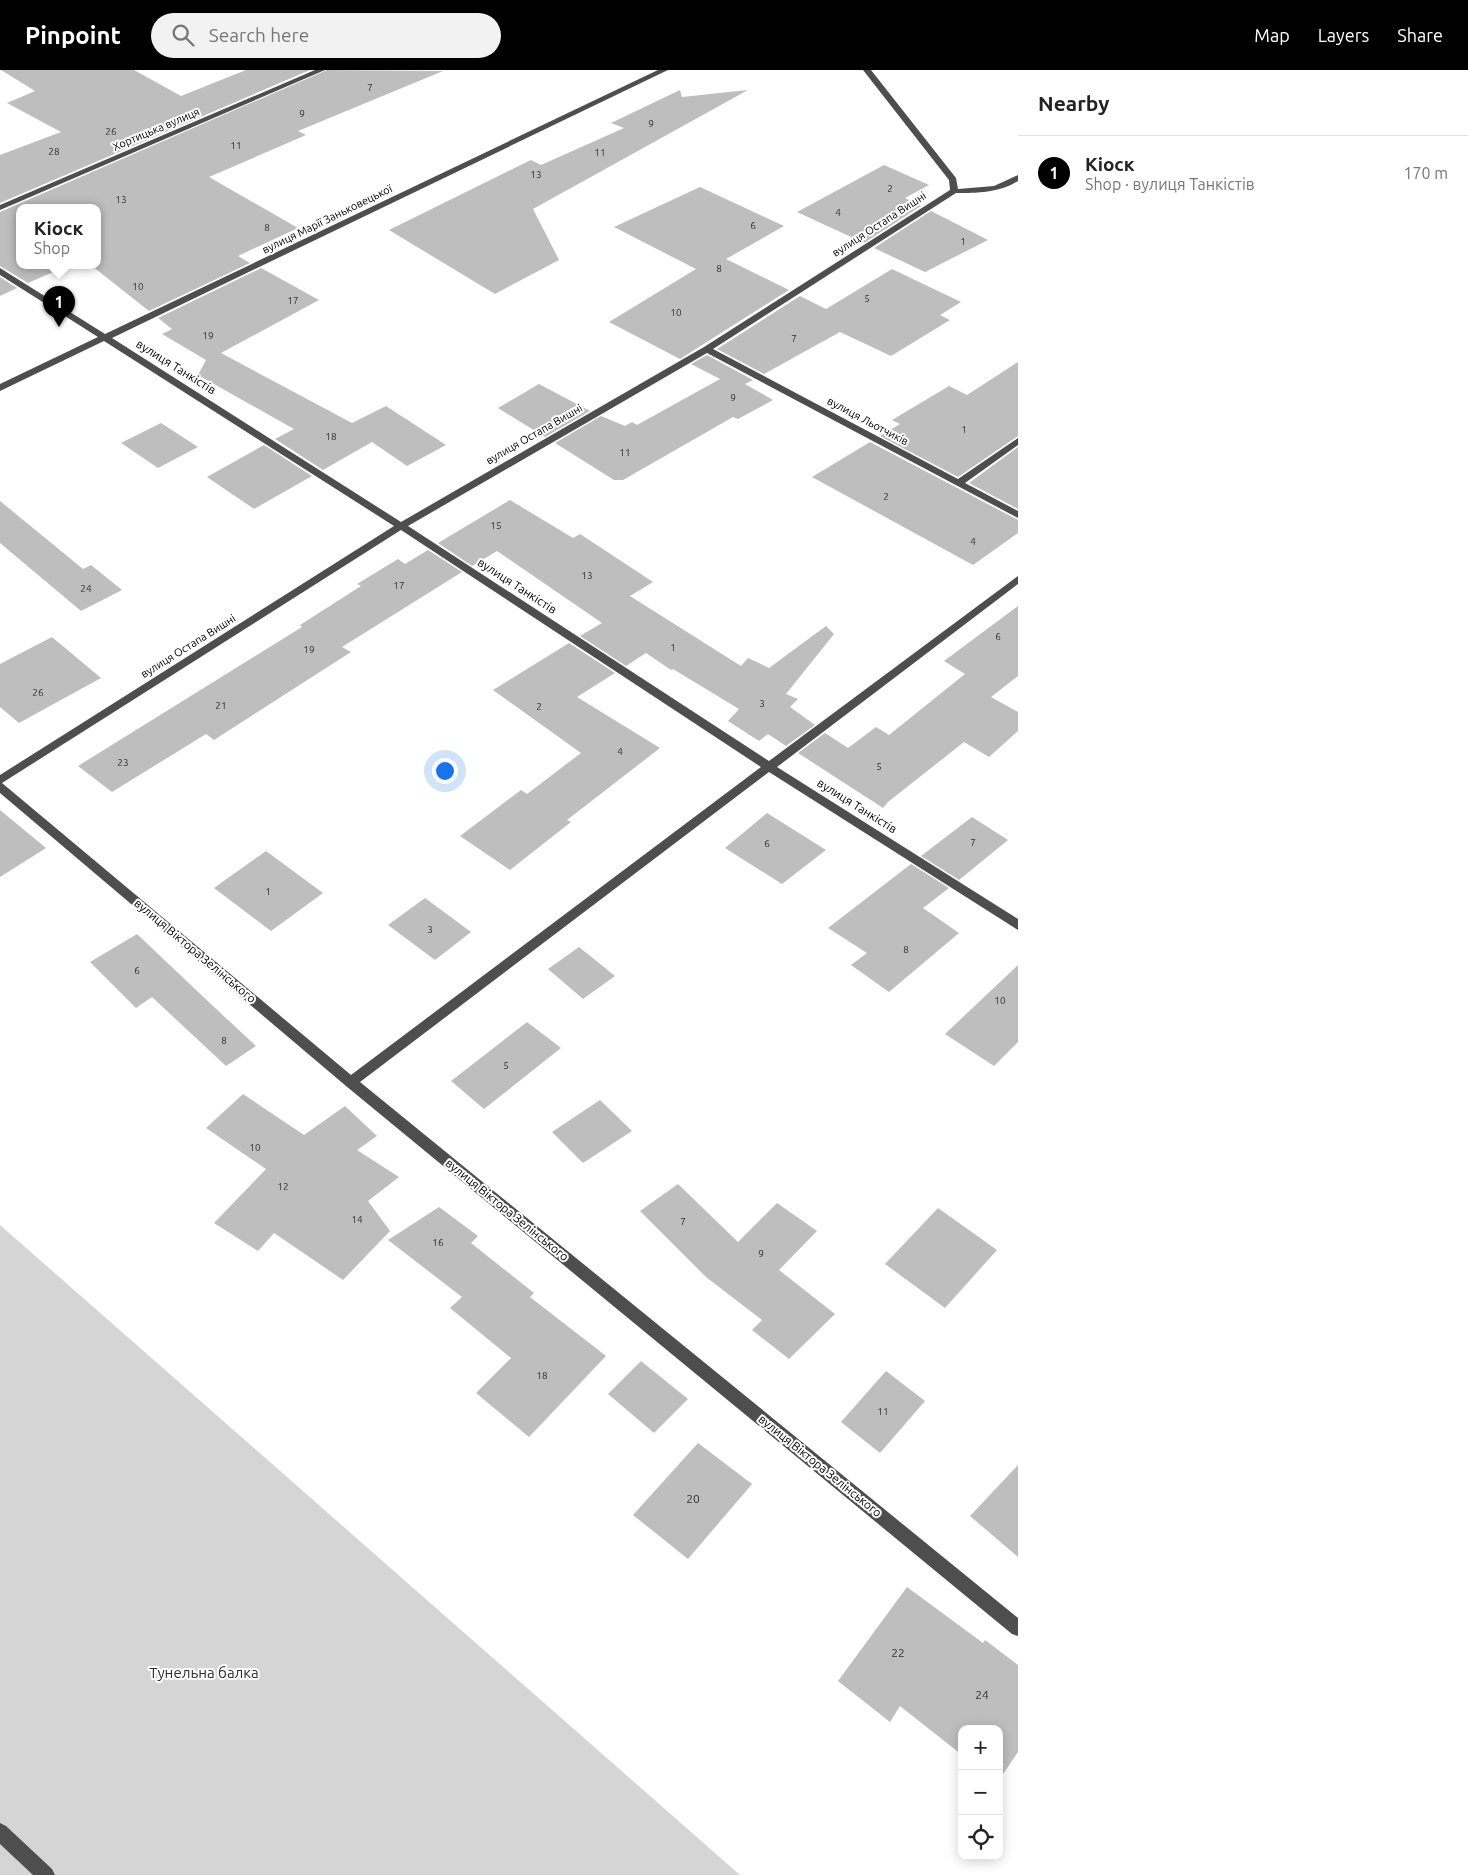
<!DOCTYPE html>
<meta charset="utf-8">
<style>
body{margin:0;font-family:Ubuntu,sans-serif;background:#f2f2f2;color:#222}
.controls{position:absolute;right:15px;bottom:15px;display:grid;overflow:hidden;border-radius:10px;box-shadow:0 2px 12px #0003}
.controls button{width:45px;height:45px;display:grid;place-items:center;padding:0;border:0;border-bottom:1px solid #e0e0e0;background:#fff;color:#222;font:25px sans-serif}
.you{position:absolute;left:444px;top:700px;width:18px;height:18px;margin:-12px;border:4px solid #fff;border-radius:50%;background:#1a73e8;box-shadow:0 0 0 8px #1a73e833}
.badge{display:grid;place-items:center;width:32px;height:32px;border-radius:50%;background:#000;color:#fff;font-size:16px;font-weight:700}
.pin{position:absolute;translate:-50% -41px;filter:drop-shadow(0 1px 2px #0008)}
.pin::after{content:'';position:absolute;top:26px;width:18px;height:15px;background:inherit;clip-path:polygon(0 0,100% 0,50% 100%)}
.popup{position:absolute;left:16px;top:134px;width:85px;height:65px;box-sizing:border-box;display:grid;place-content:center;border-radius:10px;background:#fff;filter:drop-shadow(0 1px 4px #0005);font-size:16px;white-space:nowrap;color:#767676}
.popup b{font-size:19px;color:#222}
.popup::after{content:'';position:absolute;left:50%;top:100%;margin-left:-10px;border:10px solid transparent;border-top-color:#fff}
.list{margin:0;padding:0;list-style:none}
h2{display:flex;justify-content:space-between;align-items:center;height:65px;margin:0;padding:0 20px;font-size:21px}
h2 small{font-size:16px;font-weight:400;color:#767676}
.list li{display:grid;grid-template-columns:32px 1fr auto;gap:15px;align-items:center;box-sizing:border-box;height:75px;padding:0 20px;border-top:1px solid #e0e0e0}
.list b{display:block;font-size:19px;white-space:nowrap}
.list p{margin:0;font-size:16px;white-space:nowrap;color:#767676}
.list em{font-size:16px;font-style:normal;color:#767676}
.icon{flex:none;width:28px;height:28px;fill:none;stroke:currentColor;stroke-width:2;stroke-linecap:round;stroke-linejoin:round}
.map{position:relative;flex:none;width:1018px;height:1805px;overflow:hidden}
header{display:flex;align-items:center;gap:30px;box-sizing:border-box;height:70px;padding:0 25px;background:#000;color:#fff}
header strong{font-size:24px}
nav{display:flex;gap:28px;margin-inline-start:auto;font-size:18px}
.search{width:350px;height:45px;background:#f2f2f2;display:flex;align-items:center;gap:12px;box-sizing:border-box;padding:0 18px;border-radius:28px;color:#767676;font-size:19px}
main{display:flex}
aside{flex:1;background:#fff}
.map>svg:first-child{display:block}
</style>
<header>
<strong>Pinpoint</strong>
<div class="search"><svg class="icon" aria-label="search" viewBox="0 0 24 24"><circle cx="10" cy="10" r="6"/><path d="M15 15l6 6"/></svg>Search here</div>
<nav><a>Map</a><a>Layers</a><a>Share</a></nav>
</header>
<main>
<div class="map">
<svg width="1018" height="1805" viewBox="0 0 1018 1805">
<rect width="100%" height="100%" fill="#fff"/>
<!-- green -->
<path fill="#d5d5d5" d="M 0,1155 L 740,1805 L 0,1805 Z"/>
<!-- building -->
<path fill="#bebebe" d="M 1,0 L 134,0 L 181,26 L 246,0 L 310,0 L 0,133 L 0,85 L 61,62 L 7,33 L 35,21 Z
M 327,0 L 443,1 L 298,61 L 306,65 L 209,107 L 298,158 L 238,186 L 250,193 L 149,241 L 92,196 L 98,196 L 98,138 L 20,138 L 20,196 L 67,196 L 28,213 L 0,196 L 0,142 Z
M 680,20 L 682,27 L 748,20 L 533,139 L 559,190 L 495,224 L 389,160 L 531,90 L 541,95 L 624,58 L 611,53 Z
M 884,95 L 929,115 L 905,128 L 921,136 L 864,173 L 797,142 Z
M 700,117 L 784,156 L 726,189 L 789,220 L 680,289 L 609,252 L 696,199 L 614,157 Z
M 931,141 L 988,170 L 925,202 L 874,178 Z
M 261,198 L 319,230 L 221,283 L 352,353 L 386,336 L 446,375 L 407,396 L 372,372 L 323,400 L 275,369 L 294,359 L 198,305 L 206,290 L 162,264 L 172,259 L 158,248 Z
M 892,199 L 961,232 L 940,245 L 950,250 L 891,286 L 840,262 L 764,304 L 717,279 L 800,226 L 826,239 Z
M 0,207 L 17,218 L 0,226 Z
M 707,285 L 753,310 L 745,314 L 773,330 L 738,349 L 733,347 L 623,410 L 614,410 L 555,373 L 601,346 L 625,356 L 632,352 L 637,355 L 720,309 L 691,294 Z
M 1018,292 L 1018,366 L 958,407 L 880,366 L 900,354 L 892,350 L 949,316 L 967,325 Z
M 539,314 L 590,341 L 545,367 L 498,338 Z
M 161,353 L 198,377 L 158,398 L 121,373 Z
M 870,372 L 1018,450 L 1018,463 L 973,495 L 812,407 Z
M 264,375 L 312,406 L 254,439 L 207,407 Z
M 1018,377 L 1018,439 L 969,413 Z
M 510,430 L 573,468 L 580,464 L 653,512 L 630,526 L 741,596 L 748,588 L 769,598 L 826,556 L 834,564 L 786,624 L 798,629 L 790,637 L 815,655 L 786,676 L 768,664 L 759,671 L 728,651 L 739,639 L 673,599 L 671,600 L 646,583 L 626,596 L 580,566 L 602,553 L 497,481 L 472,496 L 438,473 Z
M 0,431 L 83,499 L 91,495 L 122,520 L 81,541 L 0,473 Z
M 428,480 L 462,502 L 342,577 L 351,582 L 214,670 L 206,664 L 112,722 L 78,696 L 302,557 L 300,555 L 361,516 L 357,514 L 398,489 L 405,494 Z
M 1018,536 L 1018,606 L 991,627 L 1018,642 L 1018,661 L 989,687 L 964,672 L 888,732 L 883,738 L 798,683 L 825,663 L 848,678 L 876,657 L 889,665 L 965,604 L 944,591 Z
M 52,567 L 101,608 L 19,653 L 0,637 L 0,594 Z
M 569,573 L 615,603 L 577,627 L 660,678 L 567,750 L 571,752 L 510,800 L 460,766 L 521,720 L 527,724 L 581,683 L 493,620 Z
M 0,740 L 46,778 L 0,807 Z
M 767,743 L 826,780 L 782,814 L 725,778 Z
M 972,747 L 1008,770 L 959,810 L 921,786 Z
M 266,781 L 323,823 L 271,861 L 214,818 Z
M 911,794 L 949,818 L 923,838 L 959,863 L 889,922 L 851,895 L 867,883 L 828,858 Z
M 425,828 L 471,862 L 435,890 L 388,855 Z
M 137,864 L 213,936 L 256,976 L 226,996 L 152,927 L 136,938 L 90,892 Z
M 579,877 L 615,906 L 583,929 L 548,899 Z
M 1018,895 L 1018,972 L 994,996 L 945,964 Z
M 527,952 L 561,978 L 484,1039 L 451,1011 Z
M 243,1024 L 304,1065 L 345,1036 L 377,1066 L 357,1080 L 399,1107 L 368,1131 L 390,1161 L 343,1210 L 274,1163 L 258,1181 L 214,1153 L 266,1099 L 206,1058 Z
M 600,1030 L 632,1061 L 583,1093 L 552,1062 Z
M 678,1114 L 738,1172 L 777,1133 L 817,1161 L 779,1200 L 835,1244 L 789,1289 L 752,1260 L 762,1250 L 706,1207 L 640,1141 Z
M 439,1137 L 478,1166 L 471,1173 L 534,1223 L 530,1227 L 606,1286 L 529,1367 L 476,1323 L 511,1288 L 450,1238 L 462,1227 L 388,1170 Z
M 938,1138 L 997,1180 L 945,1238 L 885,1194 Z
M 641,1291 L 688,1329 L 654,1363 L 608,1324 Z
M 886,1301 L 925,1331 L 880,1383 L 841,1352 Z
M 698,1373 L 752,1414 L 688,1489 L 633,1445 Z
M 1018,1395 L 1018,1487 L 970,1446 Z
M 907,1517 L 983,1573 L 985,1570 L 1018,1595 L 1018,1682 L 999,1710 L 999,1659 L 962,1659 L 962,1685 L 900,1636 L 890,1652 L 838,1611 Z"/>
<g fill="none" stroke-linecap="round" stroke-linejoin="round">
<!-- minor -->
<path fill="#4e4e4e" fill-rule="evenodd" d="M 315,0 L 325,0 L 0,140 L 0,135 Z
M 658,0 L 668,0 L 112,268 L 401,452 L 704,277 L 950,120 L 949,110 L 863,0 L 871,0 L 956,108 L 958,119 L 994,116 L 1018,105 L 1018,111 C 999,123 977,123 956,123 L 713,279 L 958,409 L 1018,368 L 1018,375 L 965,413 L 1018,441 L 1018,448 L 707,283 L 408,456 L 769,691 L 1018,506 L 1018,514 L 777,697 L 1018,849 L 1018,860 L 769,702 L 360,1012 L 1018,1548 L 1018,1566 L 1012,1564 L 346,1016 L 0,723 L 0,705 L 394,456 L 104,271 L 0,321 L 0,314 L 98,267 L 0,205 L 0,198 L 105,264 ZM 401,460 L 761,697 L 351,1005 L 2,713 Z
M 0,1753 L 6,1756 L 52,1799 L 55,1805 L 33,1805 L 0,1774 Z"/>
</g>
<g text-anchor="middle" stroke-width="4" stroke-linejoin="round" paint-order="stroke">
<!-- number labels -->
<g font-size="10" fill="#303030">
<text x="370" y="21">7</text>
<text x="302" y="47">9</text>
<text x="651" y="57">9</text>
<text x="111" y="65">26</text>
<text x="236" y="79">11</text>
<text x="54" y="85">28</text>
<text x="600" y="86">11</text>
<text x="536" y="108">13</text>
<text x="890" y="122">2</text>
<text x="121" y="133">13</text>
<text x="838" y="146">4</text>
<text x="753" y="159">6</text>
<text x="267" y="161">8</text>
<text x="963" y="175">1</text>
<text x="719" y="202">8</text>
<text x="138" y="220">10</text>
<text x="867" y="232">5</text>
<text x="293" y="234">17</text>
<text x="676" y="246">10</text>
<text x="208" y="269">19</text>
<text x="794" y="272">7</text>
<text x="733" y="331">9</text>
<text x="964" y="363">1</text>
<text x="331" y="370">18</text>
<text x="625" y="386">11</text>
<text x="886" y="430">2</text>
<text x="496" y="459">15</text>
<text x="973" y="475">4</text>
<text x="587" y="509">13</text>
<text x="399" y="519">17</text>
<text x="86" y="522">24</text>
<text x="998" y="570">6</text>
<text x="673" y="581">1</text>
<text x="309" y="583">19</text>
<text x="38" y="626">26</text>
<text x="762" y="637">3</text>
<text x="221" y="639">21</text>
<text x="539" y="640">2</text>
<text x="620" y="685">4</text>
<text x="123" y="696">23</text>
<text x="879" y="700">5</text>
<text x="973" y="776">7</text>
<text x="767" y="777">6</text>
<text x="268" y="825">1</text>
<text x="430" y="863">3</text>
<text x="906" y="883">8</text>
<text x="137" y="904">6</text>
<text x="1000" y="934">10</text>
<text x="224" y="974">8</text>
<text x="506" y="999">5</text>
<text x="255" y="1081">10</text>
<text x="283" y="1120">12</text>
<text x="357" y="1153">14</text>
<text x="683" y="1155">7</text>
<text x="438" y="1176">16</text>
<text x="761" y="1187">9</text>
<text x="542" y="1309">18</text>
<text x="883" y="1345">11</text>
</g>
<!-- far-street labels -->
<g font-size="11" fill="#000" stroke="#fff">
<text transform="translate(156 59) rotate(-23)" y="4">Хортицька вулиця</text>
<text transform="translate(327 149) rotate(-26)" y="4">вулиця Марії Заньковецької</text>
<text transform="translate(879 154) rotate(-33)" y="4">вулиця Остапа Вишні</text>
<text transform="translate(868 351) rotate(28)" y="4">вулиця Льотчиків</text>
<text transform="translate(534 364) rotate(-30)" y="4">вулиця Остапа Вишні</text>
<text transform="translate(188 576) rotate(-32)" y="4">вулиця Остапа Вишні</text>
</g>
<!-- street labels -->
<g font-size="12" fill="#000" stroke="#fff">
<text transform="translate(176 297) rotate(32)" y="4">вулиця Танкістів</text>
<text transform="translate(517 516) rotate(33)" y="4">вулиця Танкістів</text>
<text transform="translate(857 736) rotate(32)" y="4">вулиця Танкістів</text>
<text transform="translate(195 881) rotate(40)" y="4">вулиця Віктора Зелінського</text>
<text transform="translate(507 1140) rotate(39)" y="4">вулиця Віктора Зелінського</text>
<text transform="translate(820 1396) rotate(39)" y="4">вулиця Віктора Зелінського</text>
</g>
<!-- near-number labels -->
<g font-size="12" fill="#303030">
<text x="693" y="1433">20</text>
<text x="898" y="1587">22</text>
<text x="982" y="1629">24</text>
</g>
<!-- near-park labels -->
<g font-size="15" fill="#2c2c2c" stroke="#fff">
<text x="204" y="1608">Тунельна балка</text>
</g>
</g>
</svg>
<div class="controls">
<button>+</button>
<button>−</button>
<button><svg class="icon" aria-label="locate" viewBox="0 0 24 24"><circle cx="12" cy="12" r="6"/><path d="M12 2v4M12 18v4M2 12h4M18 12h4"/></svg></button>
</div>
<div class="you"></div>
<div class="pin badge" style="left:59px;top:257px">1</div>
<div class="popup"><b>Кіоск</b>Shop</div>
</div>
<aside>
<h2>Nearby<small></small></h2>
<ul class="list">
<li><span class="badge">1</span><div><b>Кіоск</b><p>Shop · вулиця Танкістів</p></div><em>170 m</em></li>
</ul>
</aside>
</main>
